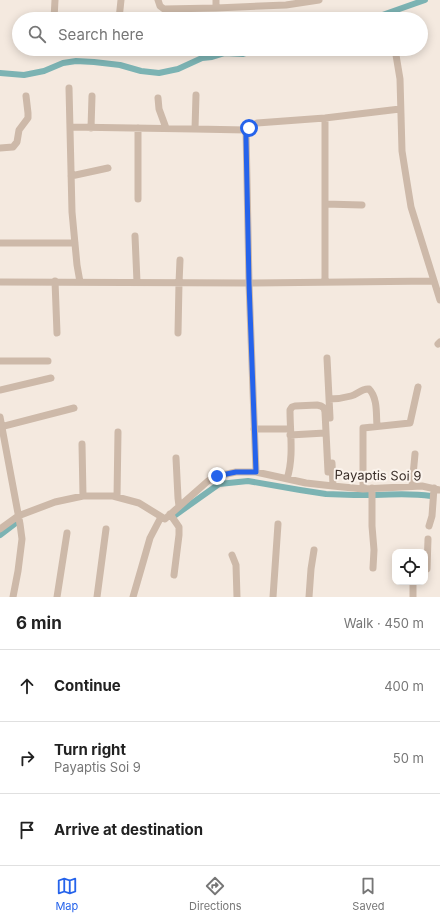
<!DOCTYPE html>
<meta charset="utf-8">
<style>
body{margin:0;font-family:Inter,sans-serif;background:#f6f6f6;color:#222}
.controls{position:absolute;right:12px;bottom:12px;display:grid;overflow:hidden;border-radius:8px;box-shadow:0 2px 10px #0003}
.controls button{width:36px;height:36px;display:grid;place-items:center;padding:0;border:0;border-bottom:1px solid #e0e0e0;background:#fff;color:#222;font:20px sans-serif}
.stop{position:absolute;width:12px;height:12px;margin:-9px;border:3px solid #2563eb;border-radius:50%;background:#fff}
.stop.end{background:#2563eb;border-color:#fff;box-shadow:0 1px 4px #0008}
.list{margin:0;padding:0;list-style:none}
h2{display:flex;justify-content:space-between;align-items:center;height:52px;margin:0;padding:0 16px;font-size:17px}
h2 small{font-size:13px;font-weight:400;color:#767676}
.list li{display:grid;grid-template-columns:26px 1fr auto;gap:12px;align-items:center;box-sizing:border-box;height:72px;padding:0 16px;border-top:1px solid #e0e0e0}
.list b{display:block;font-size:15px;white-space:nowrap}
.list p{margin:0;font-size:13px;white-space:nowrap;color:#767676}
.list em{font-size:13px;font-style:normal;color:#767676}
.icon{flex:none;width:22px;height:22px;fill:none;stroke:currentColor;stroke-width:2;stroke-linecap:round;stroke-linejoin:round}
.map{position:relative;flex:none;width:440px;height:597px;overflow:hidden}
.search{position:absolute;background:#fff;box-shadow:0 2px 10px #0003;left:12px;right:12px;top:12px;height:44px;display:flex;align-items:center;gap:10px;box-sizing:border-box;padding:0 14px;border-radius:22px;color:#767676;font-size:15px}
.sheet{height:268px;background:#fff}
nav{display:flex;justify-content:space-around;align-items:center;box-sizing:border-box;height:56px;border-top:1px solid #e0e0e0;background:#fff;font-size:11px;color:#767676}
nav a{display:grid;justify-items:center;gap:2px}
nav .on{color:#2563eb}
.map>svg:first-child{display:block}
</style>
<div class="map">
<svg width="440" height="597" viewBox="0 0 440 597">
<rect width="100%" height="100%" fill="#f4e9df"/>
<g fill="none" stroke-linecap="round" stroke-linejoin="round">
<!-- canal -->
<path stroke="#7cb3b3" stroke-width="6" d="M 371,19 L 425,0
M 0,73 L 24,75 L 44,71 L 63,63 L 76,61 L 94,62 L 120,65 L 141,71 L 159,73 L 178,69 L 202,58 L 212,57 L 225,53 L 243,54 L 257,49
M 375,495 C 393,494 412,493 431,496
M 174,516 L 219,484 L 248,481 L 300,490 L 326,494 L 354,495 L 369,495
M 0,535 L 17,522"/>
<!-- street -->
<path stroke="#cdb9a9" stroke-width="7" d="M 158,0 L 160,6 L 164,9 L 216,8 L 286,5 L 319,0
M 216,8 L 216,0
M 54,19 L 55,0
M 119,19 L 121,0
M 395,49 L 400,79 L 402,151 L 405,170 L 411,207 L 440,300
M 69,88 L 72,212 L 77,265 L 80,282
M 158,98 L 159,109 L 166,128
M 70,127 L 195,129 L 246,130 L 257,123 L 325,118 L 400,109
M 91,128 L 92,96
M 138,128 L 138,199
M 195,129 L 196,95
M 246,130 L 249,283 L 256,472
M 0,148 L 13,147 L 17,142 L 19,130 L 28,118 L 28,113 L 26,96
M 71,176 L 108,168
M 325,204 L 362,205
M 135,236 L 137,282
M 0,243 L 75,243
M 55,281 L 57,333
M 0,282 L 249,283 L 434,281
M 325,282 L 325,118
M 178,333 L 179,283 L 180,260
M 438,344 L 440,342
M 327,358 L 330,418
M 0,361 L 48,361
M 0,390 L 51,378
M 329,399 C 336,399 344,398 351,396 C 358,394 362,388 369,389 C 378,398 376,415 377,426
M 0,417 L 20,524 L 22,539 L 18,571 L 13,597
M 0,427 L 74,408
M 254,429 L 290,429
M 290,435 L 325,433
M 82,444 L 83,496
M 176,458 L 178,498 L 179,506
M 332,463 L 333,486
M 287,479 C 294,457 290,433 290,410 L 292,407 L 295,406 L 317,405 L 321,406 L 324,408 L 325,412 L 328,472
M 412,486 L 415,454
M 372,488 L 372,526 L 374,550 L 373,568
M 363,489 L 363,428 L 410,423 L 418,387
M 117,497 L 118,432
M 170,514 L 179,527 L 179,535 L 174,575
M 429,526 L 432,516 L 434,488
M 0,529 L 18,516 L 55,502 L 83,496 L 113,496 L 139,503 L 165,519 L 208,481 L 217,476 L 236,472 L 256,472 L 306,483 L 333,486 L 363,489 L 422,486 L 440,490
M 232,555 L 236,565 L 237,597
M 425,569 L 427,569 L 428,539
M 57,597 L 67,533
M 97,597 L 106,529
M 133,597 L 144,559 L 150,538 L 161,517
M 273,597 L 278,524
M 309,597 L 311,569 L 314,550
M 413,597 L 413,582"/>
</g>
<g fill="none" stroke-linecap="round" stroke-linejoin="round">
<!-- route -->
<path stroke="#2563eb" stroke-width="5" d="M 217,476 L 236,472 L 256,472 L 249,283 L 246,138 L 246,130 L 249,128"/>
</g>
<g text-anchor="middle" stroke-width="4" stroke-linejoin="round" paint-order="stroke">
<!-- street labels -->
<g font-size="13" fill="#3a2e29" stroke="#fbf3ec">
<text transform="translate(378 475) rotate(1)" y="5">Payaptis Soi 9</text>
</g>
</g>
</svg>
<div class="controls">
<button><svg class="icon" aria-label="locate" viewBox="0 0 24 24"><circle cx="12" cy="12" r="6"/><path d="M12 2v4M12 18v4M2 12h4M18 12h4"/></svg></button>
</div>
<div class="stop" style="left:249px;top:128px"></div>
<div class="stop end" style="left:217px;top:476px"></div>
<div class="search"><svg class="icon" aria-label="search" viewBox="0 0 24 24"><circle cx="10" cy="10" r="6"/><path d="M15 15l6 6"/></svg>Search here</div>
</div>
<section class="sheet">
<h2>6 min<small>Walk · 450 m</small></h2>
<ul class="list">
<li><svg class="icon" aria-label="ahead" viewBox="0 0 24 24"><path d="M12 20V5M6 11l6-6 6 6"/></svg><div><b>Continue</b></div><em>400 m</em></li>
<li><svg class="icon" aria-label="right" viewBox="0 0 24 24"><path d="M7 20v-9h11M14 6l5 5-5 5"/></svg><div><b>Turn right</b><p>Payaptis Soi 9</p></div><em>50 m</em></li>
<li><svg class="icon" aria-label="arrive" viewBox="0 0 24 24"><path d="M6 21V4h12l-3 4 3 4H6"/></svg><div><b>Arrive at destination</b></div></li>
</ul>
</section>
<nav>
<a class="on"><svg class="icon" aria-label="map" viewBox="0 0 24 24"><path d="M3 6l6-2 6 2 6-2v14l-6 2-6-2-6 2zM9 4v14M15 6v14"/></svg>Map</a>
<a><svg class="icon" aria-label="directions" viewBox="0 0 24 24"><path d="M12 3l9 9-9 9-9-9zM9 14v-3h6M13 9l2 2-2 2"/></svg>Directions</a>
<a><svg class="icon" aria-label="saved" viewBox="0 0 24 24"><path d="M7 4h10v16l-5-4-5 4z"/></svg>Saved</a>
</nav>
